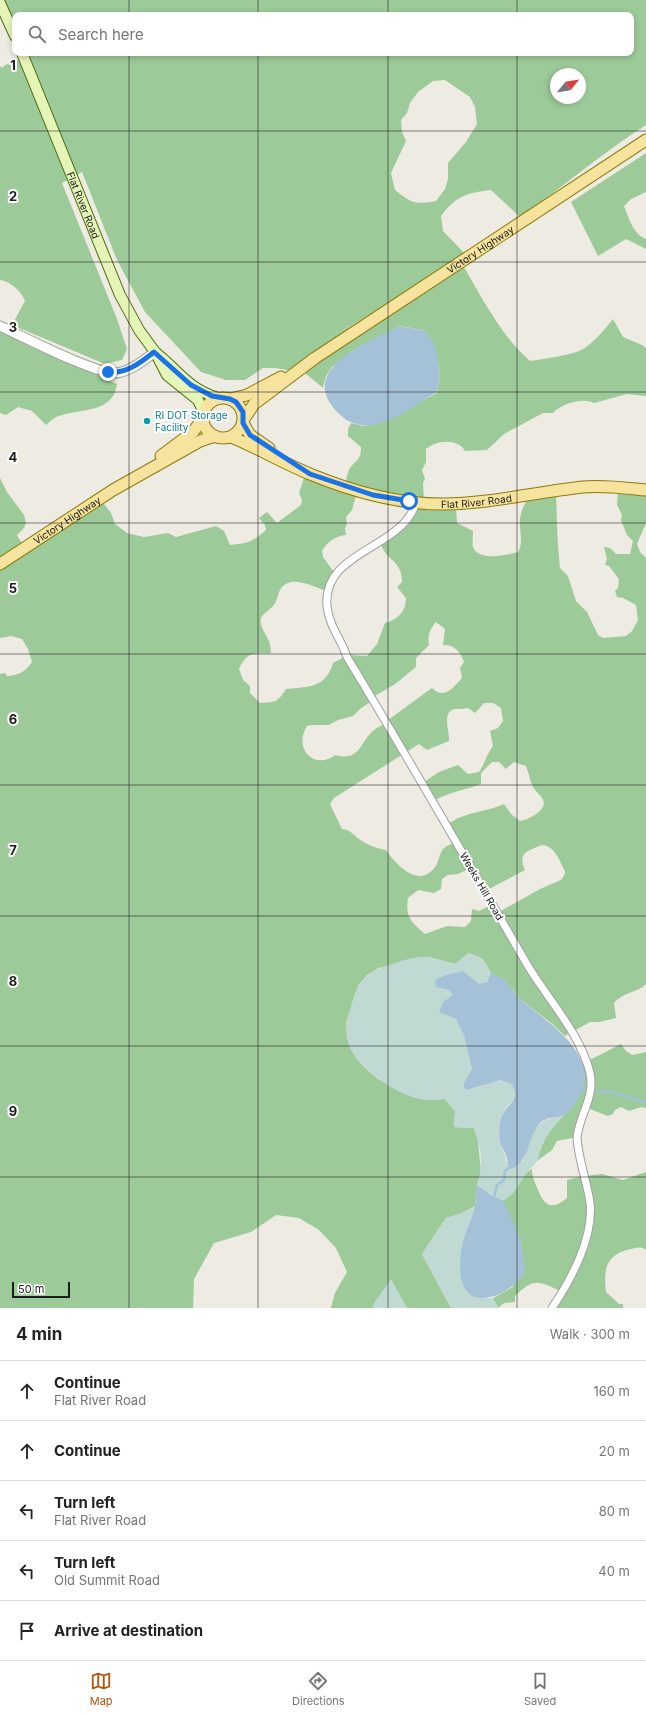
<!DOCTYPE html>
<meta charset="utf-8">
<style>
body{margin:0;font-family:Inter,sans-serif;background:#f2f2f2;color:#222}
.compass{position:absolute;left:550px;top:68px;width:36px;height:36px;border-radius:50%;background:#fff;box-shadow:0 2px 6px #0003;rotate:60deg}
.scale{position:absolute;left:12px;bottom:10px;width:58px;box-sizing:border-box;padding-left:4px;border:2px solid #1c1c1c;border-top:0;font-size:11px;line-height:14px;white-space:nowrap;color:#1c1c1c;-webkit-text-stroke:3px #fff;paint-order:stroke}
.stop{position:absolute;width:12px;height:12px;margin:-9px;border:3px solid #1a73e8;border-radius:50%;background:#fff}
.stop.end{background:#1a73e8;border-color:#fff;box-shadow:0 1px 4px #0008}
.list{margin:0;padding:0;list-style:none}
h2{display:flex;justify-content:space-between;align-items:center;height:52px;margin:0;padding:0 16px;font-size:17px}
h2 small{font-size:13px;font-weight:400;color:#767676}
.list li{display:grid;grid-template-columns:26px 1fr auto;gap:12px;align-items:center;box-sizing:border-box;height:60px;padding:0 16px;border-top:1px solid #e0e0e0}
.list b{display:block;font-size:15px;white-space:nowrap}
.list p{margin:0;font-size:13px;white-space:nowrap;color:#767676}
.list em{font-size:13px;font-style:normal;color:#767676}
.icon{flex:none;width:22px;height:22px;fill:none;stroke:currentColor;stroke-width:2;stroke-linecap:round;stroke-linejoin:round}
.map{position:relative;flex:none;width:646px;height:1308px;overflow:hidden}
.search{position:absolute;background:#fff;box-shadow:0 2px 6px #0003;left:12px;right:12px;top:12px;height:44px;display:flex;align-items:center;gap:10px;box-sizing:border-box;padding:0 14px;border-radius:8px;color:#767676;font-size:15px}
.sheet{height:352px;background:#fff}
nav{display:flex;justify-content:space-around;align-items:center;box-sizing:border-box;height:56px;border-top:1px solid #e0e0e0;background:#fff;font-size:11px;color:#767676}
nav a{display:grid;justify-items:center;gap:2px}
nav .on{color:#b45309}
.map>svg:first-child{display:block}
</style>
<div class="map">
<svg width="646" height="1308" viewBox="0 0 646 1308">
<rect width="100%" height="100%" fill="#edebe2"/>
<!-- forest -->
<path fill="#9dca99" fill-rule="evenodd" d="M 0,0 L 646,0 L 646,125 C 602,153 563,187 520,217 L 491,190 C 466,193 456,196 441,216 L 443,231 L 469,258 L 320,343 L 462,264 C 482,297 500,335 530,361 C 543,359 574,355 585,348 C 596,340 605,329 613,319 L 623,337 L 642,345 L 646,348 L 646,396 L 627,394 L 594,403 C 583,397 561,404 553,413 L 543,413 L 504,434 L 487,450 L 465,451 C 458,438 436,440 426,449 L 426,462 L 422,470 L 425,479 L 423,483 L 424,502 L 456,506 L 457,523 L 473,531 C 473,536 472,543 473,547 C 479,562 507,555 518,552 C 525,541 517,526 521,514 C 522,508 526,502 529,496 L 556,492 C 557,518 557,542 560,568 L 568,576 L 576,601 L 587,612 L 598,635 L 603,638 L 626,636 L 632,631 L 638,620 L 636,605 L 623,598 L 617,597 L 615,591 L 618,588 L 619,579 L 609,566 L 605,565 L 607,559 L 604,547 L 610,548 L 616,554 L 630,554 L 633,541 L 627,535 L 621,520 L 622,515 L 617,505 L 618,490 L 646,490 L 646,523 L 637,544 L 640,552 L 646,558 L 646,984 C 637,993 623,992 614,1003 L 616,1018 L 599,1022 L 590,1022 L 565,1036 L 551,1023 L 519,998 L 504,980 L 491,973 L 483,959 L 469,953 L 455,964 L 428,957 L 379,968 L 367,975 L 358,986 L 346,1023 L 363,1066 L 378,1079 L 399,1091 L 426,1100 L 445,1099 L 455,1111 L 454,1127 L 474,1128 L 478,1141 L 481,1172 L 477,1185 L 475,1206 L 460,1214 L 446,1218 L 422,1254 L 451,1308 L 407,1308 L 391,1280 L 375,1302 L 373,1308 L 331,1308 L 335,1293 L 347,1272 L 336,1248 L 319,1230 L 299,1218 L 276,1215 L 251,1232 L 214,1243 L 194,1279 L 193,1308 L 0,1308 L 0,674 L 5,673 L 7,676 C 18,676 26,671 32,662 L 28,649 L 22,639 L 11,636 L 0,638 L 0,478 L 7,492 L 24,515 L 26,523 L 24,528 L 17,535 L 25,549 L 101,500 L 111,513 L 115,524 L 127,533 L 144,537 L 168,533 L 176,537 L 216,526 L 224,531 L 230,545 C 249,543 252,542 266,530 L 265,525 L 259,518 L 267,512 L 277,523 L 301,505 L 302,500 L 299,493 L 305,475 L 345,487 C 346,482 347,473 350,468 C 357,459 361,460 361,447 L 348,436 L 348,429 L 351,423 L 363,426 L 378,424 L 437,393 C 443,367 437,352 423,330 L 400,326 L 355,349 L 332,367 L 326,376 L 323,388 L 305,373 L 275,368 L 263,368 L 245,380 L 226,380 L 201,372 L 145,312 L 117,260 L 82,172 L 62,183 L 117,319 L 127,349 L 122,360 L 105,364 L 12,325 L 25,301 C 22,292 10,281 0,280 L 0,66 L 2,68 L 5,65 L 20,60 L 18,53 L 631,53 L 631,15 L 15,15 L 15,44 ZM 556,74 L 580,74 L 580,98 L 556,98 ZM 445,80 L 470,97 L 475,107 L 477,124 L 466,142 L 448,163 L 448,179 L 445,189 L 436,201 C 415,205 411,203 395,190 L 391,173 L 406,141 L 402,132 L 401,120 L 407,113 L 410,103 L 418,92 L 433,81 ZM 357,492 L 414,508 L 379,542 C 382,547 385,553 388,556 C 397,564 402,569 402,582 L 397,587 L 406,598 C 406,612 397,620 385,623 L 377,644 L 367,656 L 348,655 L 333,663 C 326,688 308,687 286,689 C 277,703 275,702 260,703 L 250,693 L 250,686 L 243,680 L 239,669 C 247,651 253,654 271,653 C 271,637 264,636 261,624 C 259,615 267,612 272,607 C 277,603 277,596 280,590 C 290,573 314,587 328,592 L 336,575 L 323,557 L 322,551 C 327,542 335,536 346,535 L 345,528 L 347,524 L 346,517 L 352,510 ZM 436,622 L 445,629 L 443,645 C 455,645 460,651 464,662 L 460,668 L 462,678 C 453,688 444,700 432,688 L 388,720 L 387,723 C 383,725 377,727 373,731 C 360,742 360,762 335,755 C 317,770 292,751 307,726 L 313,725 L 329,725 L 338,720 L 353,716 L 360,709 L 373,700 L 373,697 L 395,684 L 416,667 L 416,658 L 429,645 C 427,636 430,629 436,622 ZM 484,703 L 493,703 L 501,708 L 503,721 L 498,728 L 490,731 L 493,746 C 486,755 486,762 479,772 L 468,774 L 458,765 L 439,772 L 424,782 L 435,800 C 450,792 465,790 481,784 L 481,773 L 492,762 L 499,762 L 506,769 L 514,762 L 526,766 C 529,773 530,781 533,787 C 536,792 541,795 543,800 C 548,810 528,820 520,821 L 512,815 L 504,804 C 484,813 467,811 448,824 L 457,841 C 453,843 446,846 443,849 C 439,854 439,862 435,867 C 419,889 396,865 386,850 C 376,848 367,845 359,839 C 352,834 351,830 342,829 L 330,804 L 334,798 L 419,744 L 427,750 L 449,741 C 450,733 441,711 455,709 C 459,709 463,709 468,708 L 475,713 ZM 542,845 C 555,846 559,860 565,871 L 565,874 L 561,880 L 540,889 L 499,912 L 493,904 L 479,911 L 472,909 L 471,921 L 465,927 L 447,926 L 425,934 C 411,922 405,917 408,898 L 418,890 L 434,893 L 441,889 L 442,879 L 448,875 L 458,874 L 471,868 L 487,890 L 525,870 C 517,852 528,851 542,845 Z
M 646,153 L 646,192 L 631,199 L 624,206 C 629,218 633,234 646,239 L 646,249 L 626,239 L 598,256 L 571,202 Z
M 0,331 L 117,384 C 113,414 81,408 59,416 C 54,417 50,422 46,425 L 32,411 L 18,407 L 6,415 L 0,413 Z
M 621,1044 L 626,1051 L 632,1055 L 646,1052 L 646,1108 L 641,1107 L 629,1111 L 621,1107 L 615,1110 L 613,1114 L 608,1116 L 587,1108 L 577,1137 L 557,1141 L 552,1150 L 537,1161 C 540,1148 547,1132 557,1122 C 569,1110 582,1098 584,1079 C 585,1074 582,1069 582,1064 Z
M 532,1169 C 532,1177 535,1182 538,1190 C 545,1207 552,1210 567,1198 L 567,1180 L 584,1176 L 602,1174 L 623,1180 L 646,1172 L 646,1250 C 641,1246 636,1248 631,1249 C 606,1254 603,1269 606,1292 L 619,1304 L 623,1304 L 623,1308 L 553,1308 L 562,1292 C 539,1281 534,1277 515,1296 L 515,1302 L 504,1303 L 498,1308 L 493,1298 L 513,1287 L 503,1200 C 518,1194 518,1176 532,1169 Z"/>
<!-- wetland -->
<path fill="#c0dad3" d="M 469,953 L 483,959 L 491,973 L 487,982 L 479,985 L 463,971 L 437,987 L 449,990 L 453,995 L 456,1019 L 464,1036 L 472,1069 L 464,1088 L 466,1090 L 501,1080 L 512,1083 C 520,1103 505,1101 503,1116 C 501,1125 501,1136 501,1144 C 502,1151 506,1155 506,1162 L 523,1161 C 533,1134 531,1119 564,1116 C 554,1125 546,1136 540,1149 C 539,1153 539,1157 537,1161 C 534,1167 528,1169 525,1175 C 518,1185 515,1196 503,1200 L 494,1197 L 477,1185 C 484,1166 481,1147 474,1128 L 454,1127 L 455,1111 L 445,1099 C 439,1099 432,1100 426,1100 C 402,1098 360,1071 350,1048 C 344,1034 346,1021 351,1007 C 359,977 367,972 395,963 C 405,960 418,956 428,957 C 437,958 447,962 455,964 Z
M 475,1206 L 463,1240 L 461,1258 L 478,1298 L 493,1298 L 498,1308 L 451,1308 L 422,1254 L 446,1218 L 460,1214 Z
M 391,1279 L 407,1308 L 373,1308 L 375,1302 Z"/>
<!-- water -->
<path fill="#a4c1d8" d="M 400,326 C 406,328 419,328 424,331 C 440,343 441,375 437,392 C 418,403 400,418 378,424 C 365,428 349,424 339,414 C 294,370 367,343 400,326 Z
M 463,971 L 479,984 L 487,982 L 491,973 C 495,975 500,977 504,980 C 510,985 514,994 520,999 C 543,1019 596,1051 583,1089 C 581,1095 576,1102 572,1108 C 564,1122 549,1113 539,1124 C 527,1139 530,1161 511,1169 C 507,1164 508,1161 506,1155 C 505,1152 503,1150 502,1147 C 498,1138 499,1122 503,1114 C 511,1101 519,1099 512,1084 L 501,1080 L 466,1090 L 464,1088 L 464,1083 L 472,1069 L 464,1036 L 456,1019 L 439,1012 L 443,1002 L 453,995 L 449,990 L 436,987 L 435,980 L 446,975 Z
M 477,1185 L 494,1197 L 503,1200 L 521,1239 L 525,1273 C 514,1286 502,1297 483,1298 C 455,1299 459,1259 463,1241 C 466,1229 472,1218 475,1206 C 476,1199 476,1192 477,1185 Z"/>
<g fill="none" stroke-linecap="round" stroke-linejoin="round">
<!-- stream -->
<path stroke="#a4c1d8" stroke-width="2.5" d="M 583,1089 L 585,1090
M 598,1091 L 610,1092 L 646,1102
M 494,1197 L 497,1185 L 504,1180 L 505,1171 L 510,1167"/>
<defs>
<path id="minor" d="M 416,502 C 404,549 322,550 327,606 C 329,626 341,639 347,657 C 409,759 468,863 528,966 C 548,999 581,1035 590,1073 C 595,1098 580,1113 577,1137 C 578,1159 587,1181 590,1203 C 594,1237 571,1280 552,1308"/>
<path id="tertiary" d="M 0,326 C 22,336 97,375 117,373 C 131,371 144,360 155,352"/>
<g id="secondary">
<path d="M 0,3 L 15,36"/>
<path id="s1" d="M 22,53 L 120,295 L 139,330 L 155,352 L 167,375 L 198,400 L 204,413"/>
<path d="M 156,353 C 179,371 187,388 218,398"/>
</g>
<g id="primary">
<circle cx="223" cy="418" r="20"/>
<path d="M 230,399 L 247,395 L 281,377"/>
<path id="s2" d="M 244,419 L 254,404 L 315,358 L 646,140"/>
<path d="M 243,423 L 250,435 L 269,448"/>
<path id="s3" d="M 231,437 C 258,448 283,463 310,474 C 351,491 397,504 442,504 C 489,504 536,492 583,487 C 604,485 625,488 646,490"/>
<path d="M 161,456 L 193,432 L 203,418"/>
<path id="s4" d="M 0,564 L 113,490 L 200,441 L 215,436"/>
</g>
</defs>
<!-- minor casing -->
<use href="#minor" stroke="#a0a0a0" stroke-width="9"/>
<!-- tertiary casing -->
<use href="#tertiary" stroke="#a0a0a0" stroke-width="11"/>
<!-- secondary casing -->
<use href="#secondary" stroke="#4c6b0b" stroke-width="12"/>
<!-- primary casing -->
<use href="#primary" stroke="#8b7c09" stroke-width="13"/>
<!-- minor -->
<use href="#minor" stroke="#fff" stroke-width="7"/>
<!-- tertiary -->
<use href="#tertiary" stroke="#fff" stroke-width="9"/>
<!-- secondary -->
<use href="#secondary" stroke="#e5f5b8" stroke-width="10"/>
<!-- primary -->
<use href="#primary" stroke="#f6e39e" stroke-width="11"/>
</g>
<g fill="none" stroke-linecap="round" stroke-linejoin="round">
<!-- route -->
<path stroke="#1a73e8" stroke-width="5" d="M 108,372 C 127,374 141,362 154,352 L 191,385 L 212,396 L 230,399 L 236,402 L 243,412 L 243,423 L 250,435 L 310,474 L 373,495 L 409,501"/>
</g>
<!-- grid -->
<path fill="none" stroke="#1c1c1c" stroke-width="1" stroke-opacity="0.55" d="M 129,0 L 129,15M 258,0 L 258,15M 388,0 L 388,15M 517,0 L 517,15M 129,53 L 129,1308M 258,53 L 258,1308M 388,53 L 388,1308M 517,53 L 517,1308M 0,131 L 646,131M 0,262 L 646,262M 0,392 L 646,392M 0,523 L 646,523M 0,654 L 646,654M 0,785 L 646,785M 0,916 L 646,916M 0,1046 L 646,1046M 0,1177 L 646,1177"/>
<!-- markers -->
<circle fill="#0f9aa8" stroke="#fff" stroke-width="1.5" cx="147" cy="421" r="4"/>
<g text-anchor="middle" stroke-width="4" stroke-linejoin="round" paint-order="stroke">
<!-- street labels -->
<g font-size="10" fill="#1c1c1c" stroke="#fff">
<text dy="4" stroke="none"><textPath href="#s1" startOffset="164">Flat River Road</textPath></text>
<text dy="4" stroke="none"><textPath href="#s2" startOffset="292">Victory Highway</textPath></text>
<text dy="4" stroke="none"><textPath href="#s3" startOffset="258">Flat River Road</textPath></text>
<text dy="4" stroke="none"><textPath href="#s4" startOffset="80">Victory Highway</textPath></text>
<text transform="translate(482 886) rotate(60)" y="4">Weeks Hill Road</text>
</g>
<!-- culture labels -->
<g font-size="10" fill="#0d838f" stroke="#fff" text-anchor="start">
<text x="155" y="419">RI DOT Storage<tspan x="155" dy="12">Facility</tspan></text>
</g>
</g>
<g font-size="13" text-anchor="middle" font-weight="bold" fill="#1c1c1c" stroke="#fff" stroke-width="4" stroke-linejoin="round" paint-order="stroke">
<text x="13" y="70">1</text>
<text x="13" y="201">2</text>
<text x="13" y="332">3</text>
<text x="13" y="462">4</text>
<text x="13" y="593">5</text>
<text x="13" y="724">6</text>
<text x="13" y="855">7</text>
<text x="13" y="986">8</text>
<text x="13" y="1116">9</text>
</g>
</svg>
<svg class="compass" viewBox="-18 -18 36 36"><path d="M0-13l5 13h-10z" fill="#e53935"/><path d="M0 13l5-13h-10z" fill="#767676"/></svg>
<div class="scale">50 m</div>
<div class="stop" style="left:409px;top:501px"></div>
<div class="stop end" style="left:108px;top:372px"></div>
<div class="search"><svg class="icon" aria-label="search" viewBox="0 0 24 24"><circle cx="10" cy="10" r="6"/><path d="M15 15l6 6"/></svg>Search here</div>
</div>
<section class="sheet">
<h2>4 min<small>Walk · 300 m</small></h2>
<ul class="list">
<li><svg class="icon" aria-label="ahead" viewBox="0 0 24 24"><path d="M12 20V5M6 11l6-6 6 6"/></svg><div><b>Continue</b><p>Flat River Road</p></div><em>160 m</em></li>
<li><svg class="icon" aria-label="ahead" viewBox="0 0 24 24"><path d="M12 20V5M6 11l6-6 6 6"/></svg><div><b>Continue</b></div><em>20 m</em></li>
<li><svg class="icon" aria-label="left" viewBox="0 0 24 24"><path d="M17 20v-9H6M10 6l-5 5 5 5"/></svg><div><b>Turn left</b><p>Flat River Road</p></div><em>80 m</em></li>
<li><svg class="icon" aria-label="left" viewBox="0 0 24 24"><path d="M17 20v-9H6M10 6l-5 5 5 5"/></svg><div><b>Turn left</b><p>Old Summit Road</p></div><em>40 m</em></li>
<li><svg class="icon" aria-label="arrive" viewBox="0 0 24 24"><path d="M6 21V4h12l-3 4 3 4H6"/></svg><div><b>Arrive at destination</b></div></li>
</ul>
</section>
<nav>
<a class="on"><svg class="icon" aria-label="map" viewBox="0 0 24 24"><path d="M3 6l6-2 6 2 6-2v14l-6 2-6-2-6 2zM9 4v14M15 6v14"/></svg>Map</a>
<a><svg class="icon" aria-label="directions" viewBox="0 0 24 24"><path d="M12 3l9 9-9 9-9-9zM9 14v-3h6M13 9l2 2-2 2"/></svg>Directions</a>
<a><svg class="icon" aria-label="saved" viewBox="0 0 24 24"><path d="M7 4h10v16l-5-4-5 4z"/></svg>Saved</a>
</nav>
